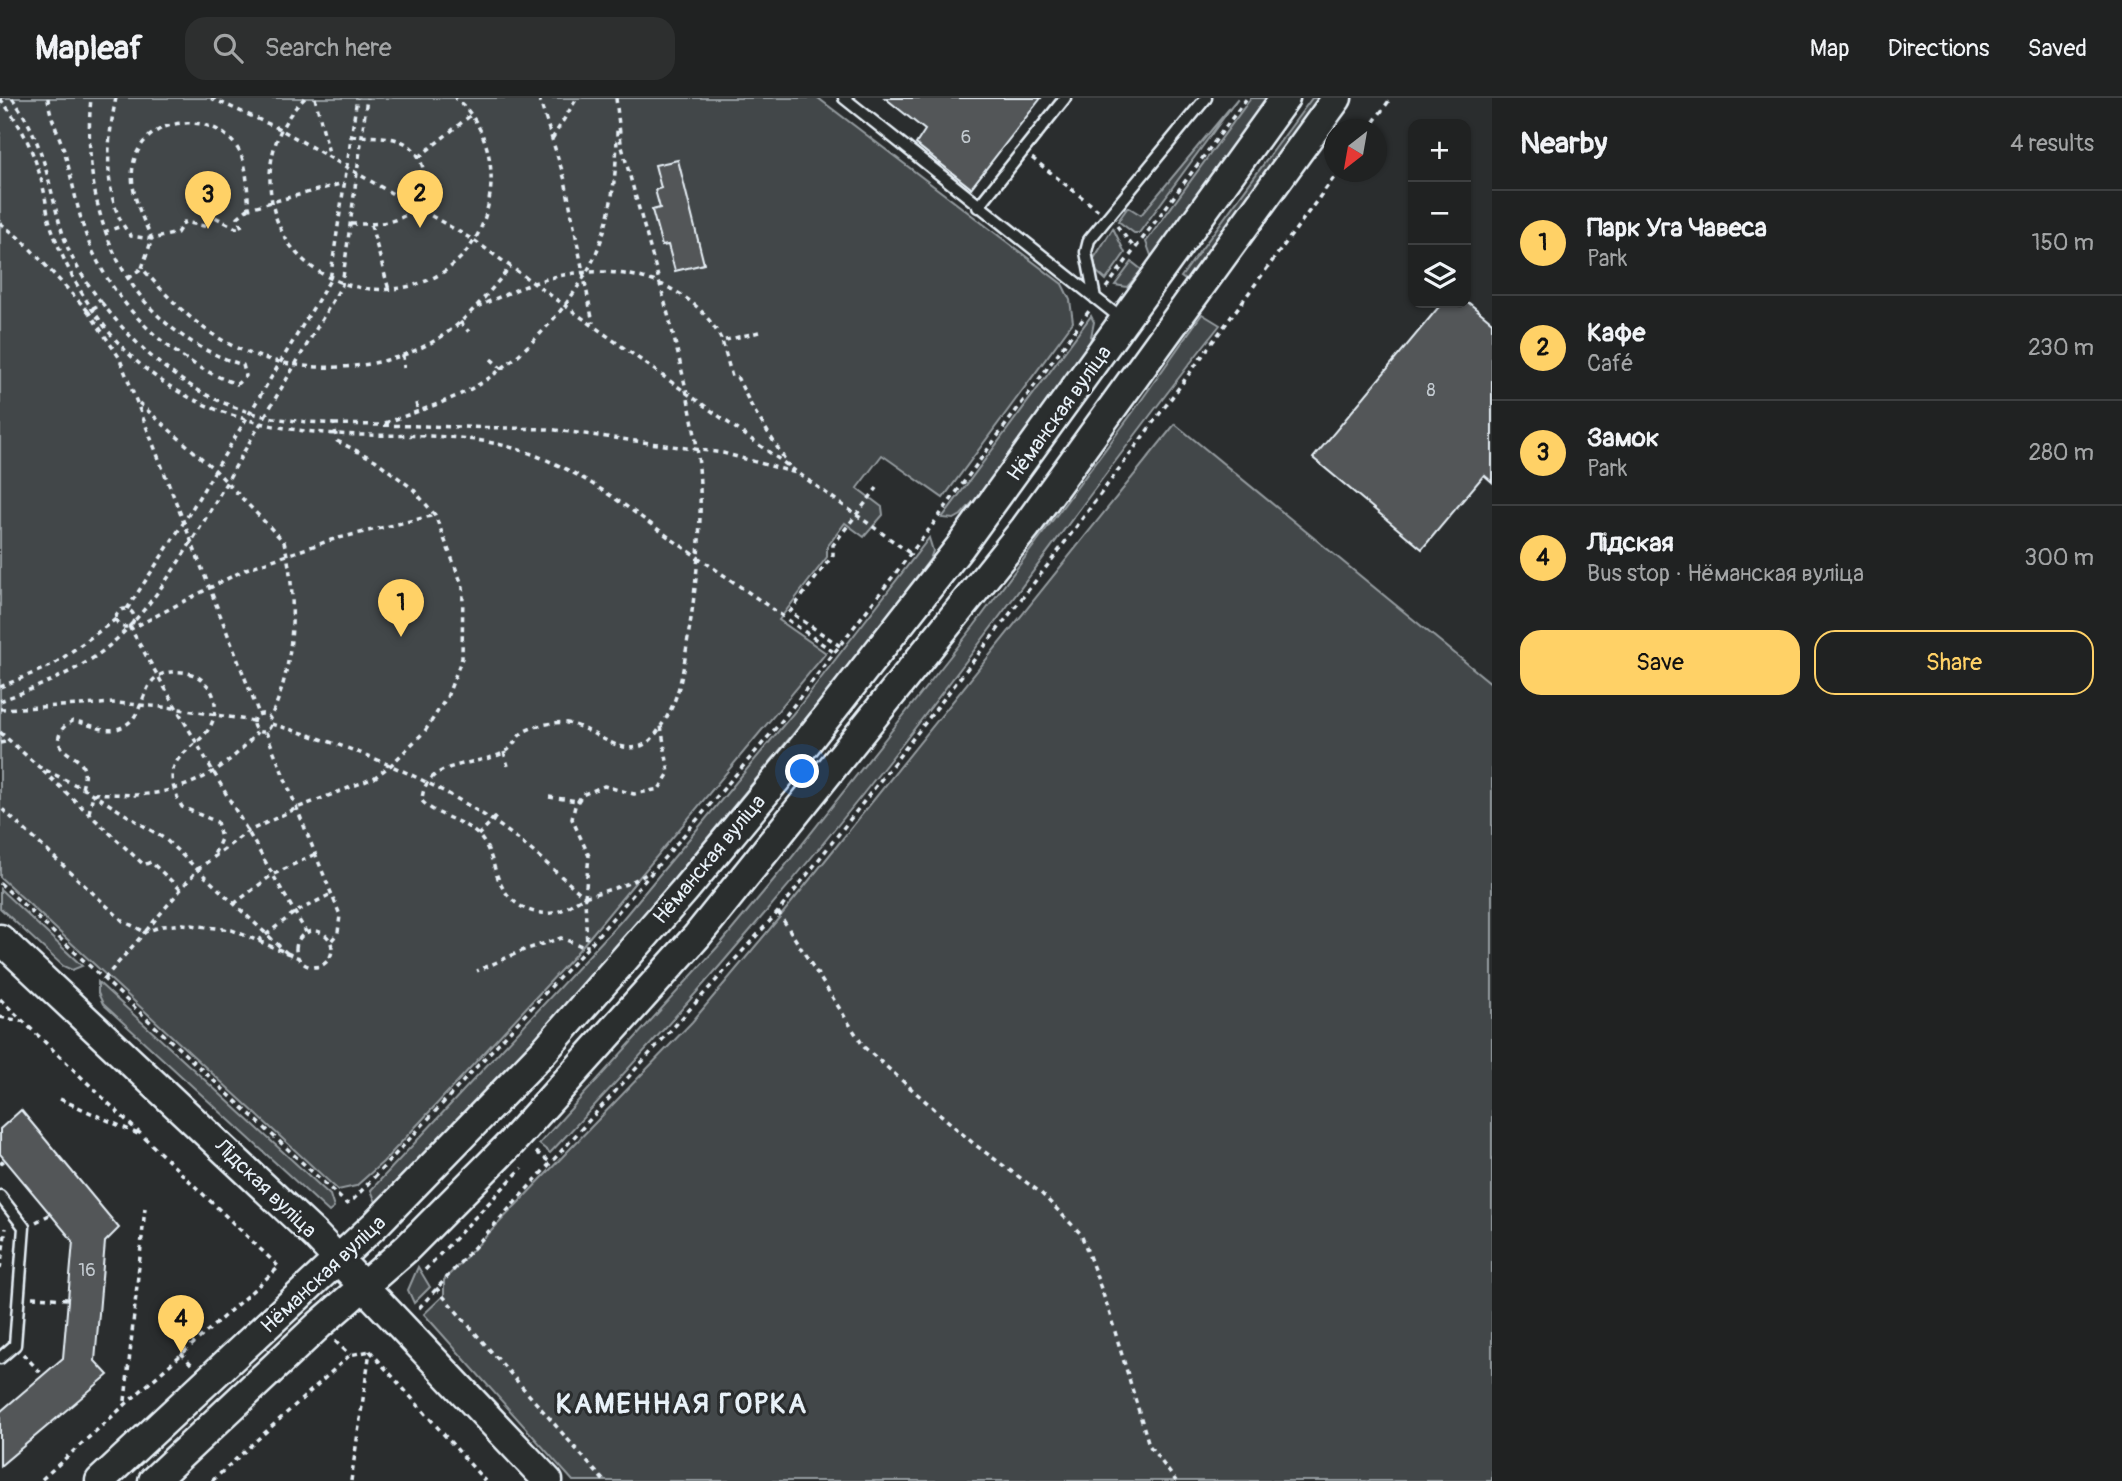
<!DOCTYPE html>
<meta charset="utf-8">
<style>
body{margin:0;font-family:Pangolin,sans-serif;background:#2d2f2f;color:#f1f3f6}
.controls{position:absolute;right:21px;top:21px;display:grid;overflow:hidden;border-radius:14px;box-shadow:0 2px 5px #0004}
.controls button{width:63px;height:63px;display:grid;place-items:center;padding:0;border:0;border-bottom:2px solid #3d3f40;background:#202222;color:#f1f3f6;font:35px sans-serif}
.compass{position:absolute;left:1324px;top:21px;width:63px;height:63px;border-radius:50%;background:#202222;box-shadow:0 2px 5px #0004;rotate:211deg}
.you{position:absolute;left:803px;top:674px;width:24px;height:24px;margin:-18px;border:5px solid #fff;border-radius:50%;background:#1a73e8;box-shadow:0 0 0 10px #1a73e833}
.badge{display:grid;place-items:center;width:46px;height:46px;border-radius:50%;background:#ffd166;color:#111;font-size:23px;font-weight:700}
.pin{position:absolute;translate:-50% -58px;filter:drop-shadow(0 2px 4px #0008)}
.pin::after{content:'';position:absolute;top:37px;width:24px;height:21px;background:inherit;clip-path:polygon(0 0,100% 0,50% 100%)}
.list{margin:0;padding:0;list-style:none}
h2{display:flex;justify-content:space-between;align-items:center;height:91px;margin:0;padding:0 28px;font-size:30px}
h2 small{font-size:23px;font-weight:400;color:#a2a4a5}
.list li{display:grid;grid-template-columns:46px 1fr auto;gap:21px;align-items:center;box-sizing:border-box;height:105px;padding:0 28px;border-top:2px solid #3d3f40}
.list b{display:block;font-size:26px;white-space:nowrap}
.list p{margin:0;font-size:23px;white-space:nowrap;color:#a2a4a5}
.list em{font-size:23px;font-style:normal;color:#a2a4a5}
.actions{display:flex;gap:14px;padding:21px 28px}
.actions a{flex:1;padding:16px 0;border:2px solid #ffd166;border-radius:21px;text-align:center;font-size:24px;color:#ffd166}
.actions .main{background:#ffd166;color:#111}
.icon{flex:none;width:38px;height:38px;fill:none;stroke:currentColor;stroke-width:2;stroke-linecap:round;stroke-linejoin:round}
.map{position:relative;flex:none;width:1492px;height:1383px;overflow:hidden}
header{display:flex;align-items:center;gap:42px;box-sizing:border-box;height:98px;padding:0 35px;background:#202222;border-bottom:2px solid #3d3f40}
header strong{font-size:33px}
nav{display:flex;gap:38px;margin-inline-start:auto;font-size:24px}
.search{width:490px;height:63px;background:#2d2f2f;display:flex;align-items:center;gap:18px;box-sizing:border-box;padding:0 24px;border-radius:21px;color:#a2a4a5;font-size:26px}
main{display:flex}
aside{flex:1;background:#202222}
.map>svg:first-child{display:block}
</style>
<header>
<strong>Mapleaf</strong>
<div class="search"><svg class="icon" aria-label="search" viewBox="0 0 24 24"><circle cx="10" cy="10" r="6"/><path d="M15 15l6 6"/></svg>Search here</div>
<nav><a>Map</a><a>Directions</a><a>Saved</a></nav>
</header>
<main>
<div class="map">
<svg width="1492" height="1383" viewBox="0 0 1492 1383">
<rect width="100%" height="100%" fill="#2a2d2e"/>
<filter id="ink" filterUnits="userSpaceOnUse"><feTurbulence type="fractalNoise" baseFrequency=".0143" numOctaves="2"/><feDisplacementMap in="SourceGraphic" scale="14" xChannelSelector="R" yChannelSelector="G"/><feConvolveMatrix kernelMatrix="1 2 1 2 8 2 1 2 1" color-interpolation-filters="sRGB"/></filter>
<g filter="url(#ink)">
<!-- green -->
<path fill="#424648" stroke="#959ca0" stroke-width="2" d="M 0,0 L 818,0 L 1062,186 L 1070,202 L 1073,224 L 943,400 L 882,357 L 857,390 L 882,409 L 883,417 L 864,439 L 845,425 L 827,449 L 827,459 L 779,522 L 826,555 L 573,859 L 383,1064 L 356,1088 L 338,1092 L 0,779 Z
M 1238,0 L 1139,135 L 1134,135 L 1118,123 L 1128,109 L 1141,117 Z
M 1251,0 L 1269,0 L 1152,160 L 1146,144 Z
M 1312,0 L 1321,0 L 1188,184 L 1181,179 Z
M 1113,130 L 1125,155 L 1106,182 L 1097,174 L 1093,162 Z
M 1132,164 L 1142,172 L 1127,189 L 1115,187 Z
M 1202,216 L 1220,227 C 1108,368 1005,516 893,658 C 786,795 670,928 550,1055 L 539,1046 L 722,844 L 785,768 L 974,528 L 1133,314 Z
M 1091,218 L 1094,224 L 1090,244 L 983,393 L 961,417 L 954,421 L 942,420 Z
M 1175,326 L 1492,586 L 1492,1383 L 573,1383 L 424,1216 L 444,1197 L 444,1182 L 692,924 L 779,820 Z
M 929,440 L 933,453 L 930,461 L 862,552 L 654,805 L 559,915 L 377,1107 L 371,1092 L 621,823 L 801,606 Z
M 0,791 L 82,868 L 72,872 L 63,868 L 0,810 Z
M 98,884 L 330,1097 L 334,1110 L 329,1114 L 103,906 L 98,895 Z
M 418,1169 L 430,1189 L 414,1205 L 408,1192 Z"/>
<!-- building -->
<path fill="#535759" stroke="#e8f1f8" stroke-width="2" d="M 885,0 L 1041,0 L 971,90 L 916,46 L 925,32 Z
M 678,62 L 704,166 L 675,173 L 668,147 L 662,148 L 652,112 L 660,110 L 655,92 L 661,90 L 655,67 Z
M 1442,205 L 1469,205 L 1492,224 L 1492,384 L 1484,377 L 1422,451 L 1313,360 Z
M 21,1012 L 119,1130 L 105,1144 L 95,1263 L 108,1277 L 0,1368 L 0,1314 L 63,1260 L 73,1143 L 0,1056 L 0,1031 Z"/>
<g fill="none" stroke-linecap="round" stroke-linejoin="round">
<defs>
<path id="service" d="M 844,0 L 1123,222
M 978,109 L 1065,0
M 1095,200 L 1086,154 L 1089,142 L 1206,0
M 0,1098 L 24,1129 L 15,1247 L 0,1260"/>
<path id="secondary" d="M 0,841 L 316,1138 L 548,1383
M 100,1383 L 377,1125 L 544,953 L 684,793 L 804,648 L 960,449 L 1285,0
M 153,1383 L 319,1227 L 406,1151 L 511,1045 L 697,838 L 1025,430 L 1337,0"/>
</defs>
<!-- service casing -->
<use href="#service" stroke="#e8f1f8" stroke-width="15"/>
<!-- secondary casing -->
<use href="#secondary" stroke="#e8f1f8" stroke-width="33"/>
<!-- path -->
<path stroke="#e8f1f8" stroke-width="3.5" stroke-dasharray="5 5" stroke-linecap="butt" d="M 12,0 C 51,52 47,97 69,153 C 77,171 89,188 101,204
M 48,0 C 49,18 60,38 65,56 C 73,84 77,112 87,140 C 112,205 171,264 237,286 L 246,278 L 243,267 C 124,231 80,115 91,0
M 116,0 C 107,42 101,103 131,138 L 152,141 L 142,170 C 169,201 198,231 235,249 C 302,281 399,276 457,227 C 477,210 494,188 511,168
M 211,0 L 280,31 L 475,143 L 911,456
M 305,0 C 282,21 270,50 270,81 C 270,219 473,232 490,96 C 495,62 483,22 455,0
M 315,0 L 330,59
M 539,0 L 565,82 L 593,225
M 616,0 L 621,45 C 647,143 679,243 696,343 C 705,397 698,479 689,533 C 684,567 681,600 661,628
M 0,1 C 23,28 36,58 44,93 C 46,103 47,114 50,125 C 65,172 92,218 127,254 C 188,316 276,335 361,337 C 422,338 479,335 537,358 C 586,377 627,409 670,440 C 725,478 780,516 835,555
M 1368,32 L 1391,0
M 552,41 L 577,0
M 419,59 L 471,17
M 1032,60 L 1098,112
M 249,110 L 238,119 L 242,130 L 236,130 L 213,118 L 204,128 L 184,124 L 177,135 L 152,141 C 142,119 129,93 133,68 C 142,13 226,10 243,62 C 248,76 247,95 249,110 L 344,85
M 0,125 L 23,143 L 88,213 L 102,205 C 144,259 195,302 264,318 C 286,323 311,324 334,326 L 337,343 L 375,362 L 413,391 L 435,417 L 463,489 L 462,560 L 447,599 L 425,633 L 391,667 L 374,680 L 297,710 L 247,734 L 198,771 L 145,834 L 123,823 L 0,709
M 351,126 C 370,126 387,127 404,118 C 432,103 431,54 400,43 C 386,37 365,39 351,38
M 371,127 L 389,192
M 1117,128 L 1135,151
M 104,134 L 122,128
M 128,180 L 142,170
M 1106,190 L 1247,0
M 477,209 C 506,196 537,181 569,176 C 628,167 695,186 722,243
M 88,213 L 119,259 L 259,616
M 460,224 L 469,234
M 759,234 L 722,243 L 732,279 L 737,279 L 752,309 L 789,368
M 403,257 L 404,270
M 491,261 L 502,271
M 139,305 L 215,372 L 284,444 C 298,498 295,571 270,620
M 416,305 L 418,314
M 265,318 L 342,187 L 367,0
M 385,325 C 413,315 442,306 469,292 C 518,266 576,205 597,153 C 612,116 617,72 617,32
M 334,326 L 548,331 L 723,355 L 796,375
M116 520a9 9 0 1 1 18 0a9 9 0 1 1-18 0Z
M 127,511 L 184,424 L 330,182 L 357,0
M 129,528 L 306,834
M 129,532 L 246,471 L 331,442 L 435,417
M 840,548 L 790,514 L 833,457 L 833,447 L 877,390
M 0,589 L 53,567 L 116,521
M 0,603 C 32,591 64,579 93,560 C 162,514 217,396 261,325
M 0,611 L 117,605 L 174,610 L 253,623
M253 625a9 9 0 1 1 18 0a9 9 0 1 1-18 0Z
M 271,626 C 349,647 423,677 490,721 C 524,743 554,773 585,799 L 587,850 L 561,840 L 524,852 L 477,873
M 0,634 L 39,669 L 86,692 L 165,741 L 291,859
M 266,634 L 340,817 L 338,835 L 331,843
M 0,645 L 10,643
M 504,654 L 508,668
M 43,673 L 144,767 L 151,764 L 180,791
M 82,690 C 92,656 67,664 58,643 C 60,632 63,628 73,623 C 91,625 107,638 124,628 C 151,613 136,570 182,574 C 191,575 199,578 205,585 C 213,592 216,603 215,614 C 209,657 149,649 182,709 L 217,724 L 221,741 L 214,757
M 549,699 L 578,703
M 89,715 L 93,696 C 107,695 122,697 136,697 C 188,694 225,673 257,634
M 478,737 L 498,717
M 0,785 L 347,1106 L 351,1104 L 587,850 L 780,625 L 931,429 L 1089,213
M 585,799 L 589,758 L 572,721 L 575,708 L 582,697 L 604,688 L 634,696 L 659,691 L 669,675 L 661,628 C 655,638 649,646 638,649 C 613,654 591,629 567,625 C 556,623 529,628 521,636 C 514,643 513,650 503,655 C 477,668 423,662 422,703 C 438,720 464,721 480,739 C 495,757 493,779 507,796 C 520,813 545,821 564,811 C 572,807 578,801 587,798 C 611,791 630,787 651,773
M 234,806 L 272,777 L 315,756
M 778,814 L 864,949 L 974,1046 L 1041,1095 L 1081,1136 L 1107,1207 L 1149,1347 L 1176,1383
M296 851a18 18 0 1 1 36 0a18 18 0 1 1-36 0Z
M 258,843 L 294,815 L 331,796
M 104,881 L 145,834 L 163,828 L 183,826 L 232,832 L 299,860
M 0,901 L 279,1169 L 40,1383
M 0,919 L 21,923
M 60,1001 L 138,1036
M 536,1054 L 550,1064
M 0,1066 L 5,1062
M 36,1124 L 51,1116
M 0,1171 L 6,1130
M 425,1172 L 522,1070
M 436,1190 L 604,1383
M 32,1199 L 68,1201
M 419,1210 L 778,814 L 1054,459 L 1338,74
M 335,1243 L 350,1257
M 370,1253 L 485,1383
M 181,1255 L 192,1267
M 23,1256 L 43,1277
M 125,1303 L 145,1110
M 212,1383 L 350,1257 L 370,1253
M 351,1383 L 370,1253"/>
<!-- service -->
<use href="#service" stroke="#2a2d2e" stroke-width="10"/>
<!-- secondary -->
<use href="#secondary" stroke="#2a2d2e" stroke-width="28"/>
</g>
</g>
<g text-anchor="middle" stroke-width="6" stroke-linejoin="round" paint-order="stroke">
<!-- number labels -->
<g font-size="18" fill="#c3cad0">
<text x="966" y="45">6</text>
<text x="1431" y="298">8</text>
<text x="87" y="1178">16</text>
</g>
<!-- street labels -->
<g font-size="21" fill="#e8f1f8" stroke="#2a2d2e">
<text transform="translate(1059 315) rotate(-54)" y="7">Нёманская вуліца</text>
<text transform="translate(709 761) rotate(-50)" y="7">Нёманская вуліца</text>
<text transform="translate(266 1090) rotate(44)" y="7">Лідская вуліца</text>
<text transform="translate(323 1176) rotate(-43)" y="7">Нёманская вуліца</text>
</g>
<!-- district labels -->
<g font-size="28" font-weight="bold" letter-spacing="2" fill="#e8f1f8" stroke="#2a2d2e">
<text x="682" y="1315">КАМЕННАЯ ГОРКА</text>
</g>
</g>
</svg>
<div class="controls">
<button>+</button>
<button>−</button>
<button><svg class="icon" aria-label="layers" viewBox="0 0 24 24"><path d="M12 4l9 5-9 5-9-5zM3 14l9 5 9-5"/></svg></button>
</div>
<svg class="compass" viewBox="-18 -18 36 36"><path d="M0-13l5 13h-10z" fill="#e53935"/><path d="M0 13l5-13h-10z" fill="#a2a4a5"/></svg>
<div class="you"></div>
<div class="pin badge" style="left:401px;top:539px">1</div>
<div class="pin badge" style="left:420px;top:130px">2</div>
<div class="pin badge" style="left:208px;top:131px">3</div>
<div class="pin badge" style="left:181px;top:1255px">4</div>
</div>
<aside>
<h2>Nearby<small>4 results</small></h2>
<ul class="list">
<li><span class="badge">1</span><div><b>Парк Уга Чавеса</b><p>Park</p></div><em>150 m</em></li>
<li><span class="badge">2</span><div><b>Кафе</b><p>Café</p></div><em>230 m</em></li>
<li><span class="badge">3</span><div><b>Замок</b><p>Park</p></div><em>280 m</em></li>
<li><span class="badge">4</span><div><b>Лідская</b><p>Bus stop · Нёманская вуліца</p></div><em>300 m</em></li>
</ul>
<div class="actions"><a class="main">Save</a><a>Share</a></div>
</aside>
</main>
